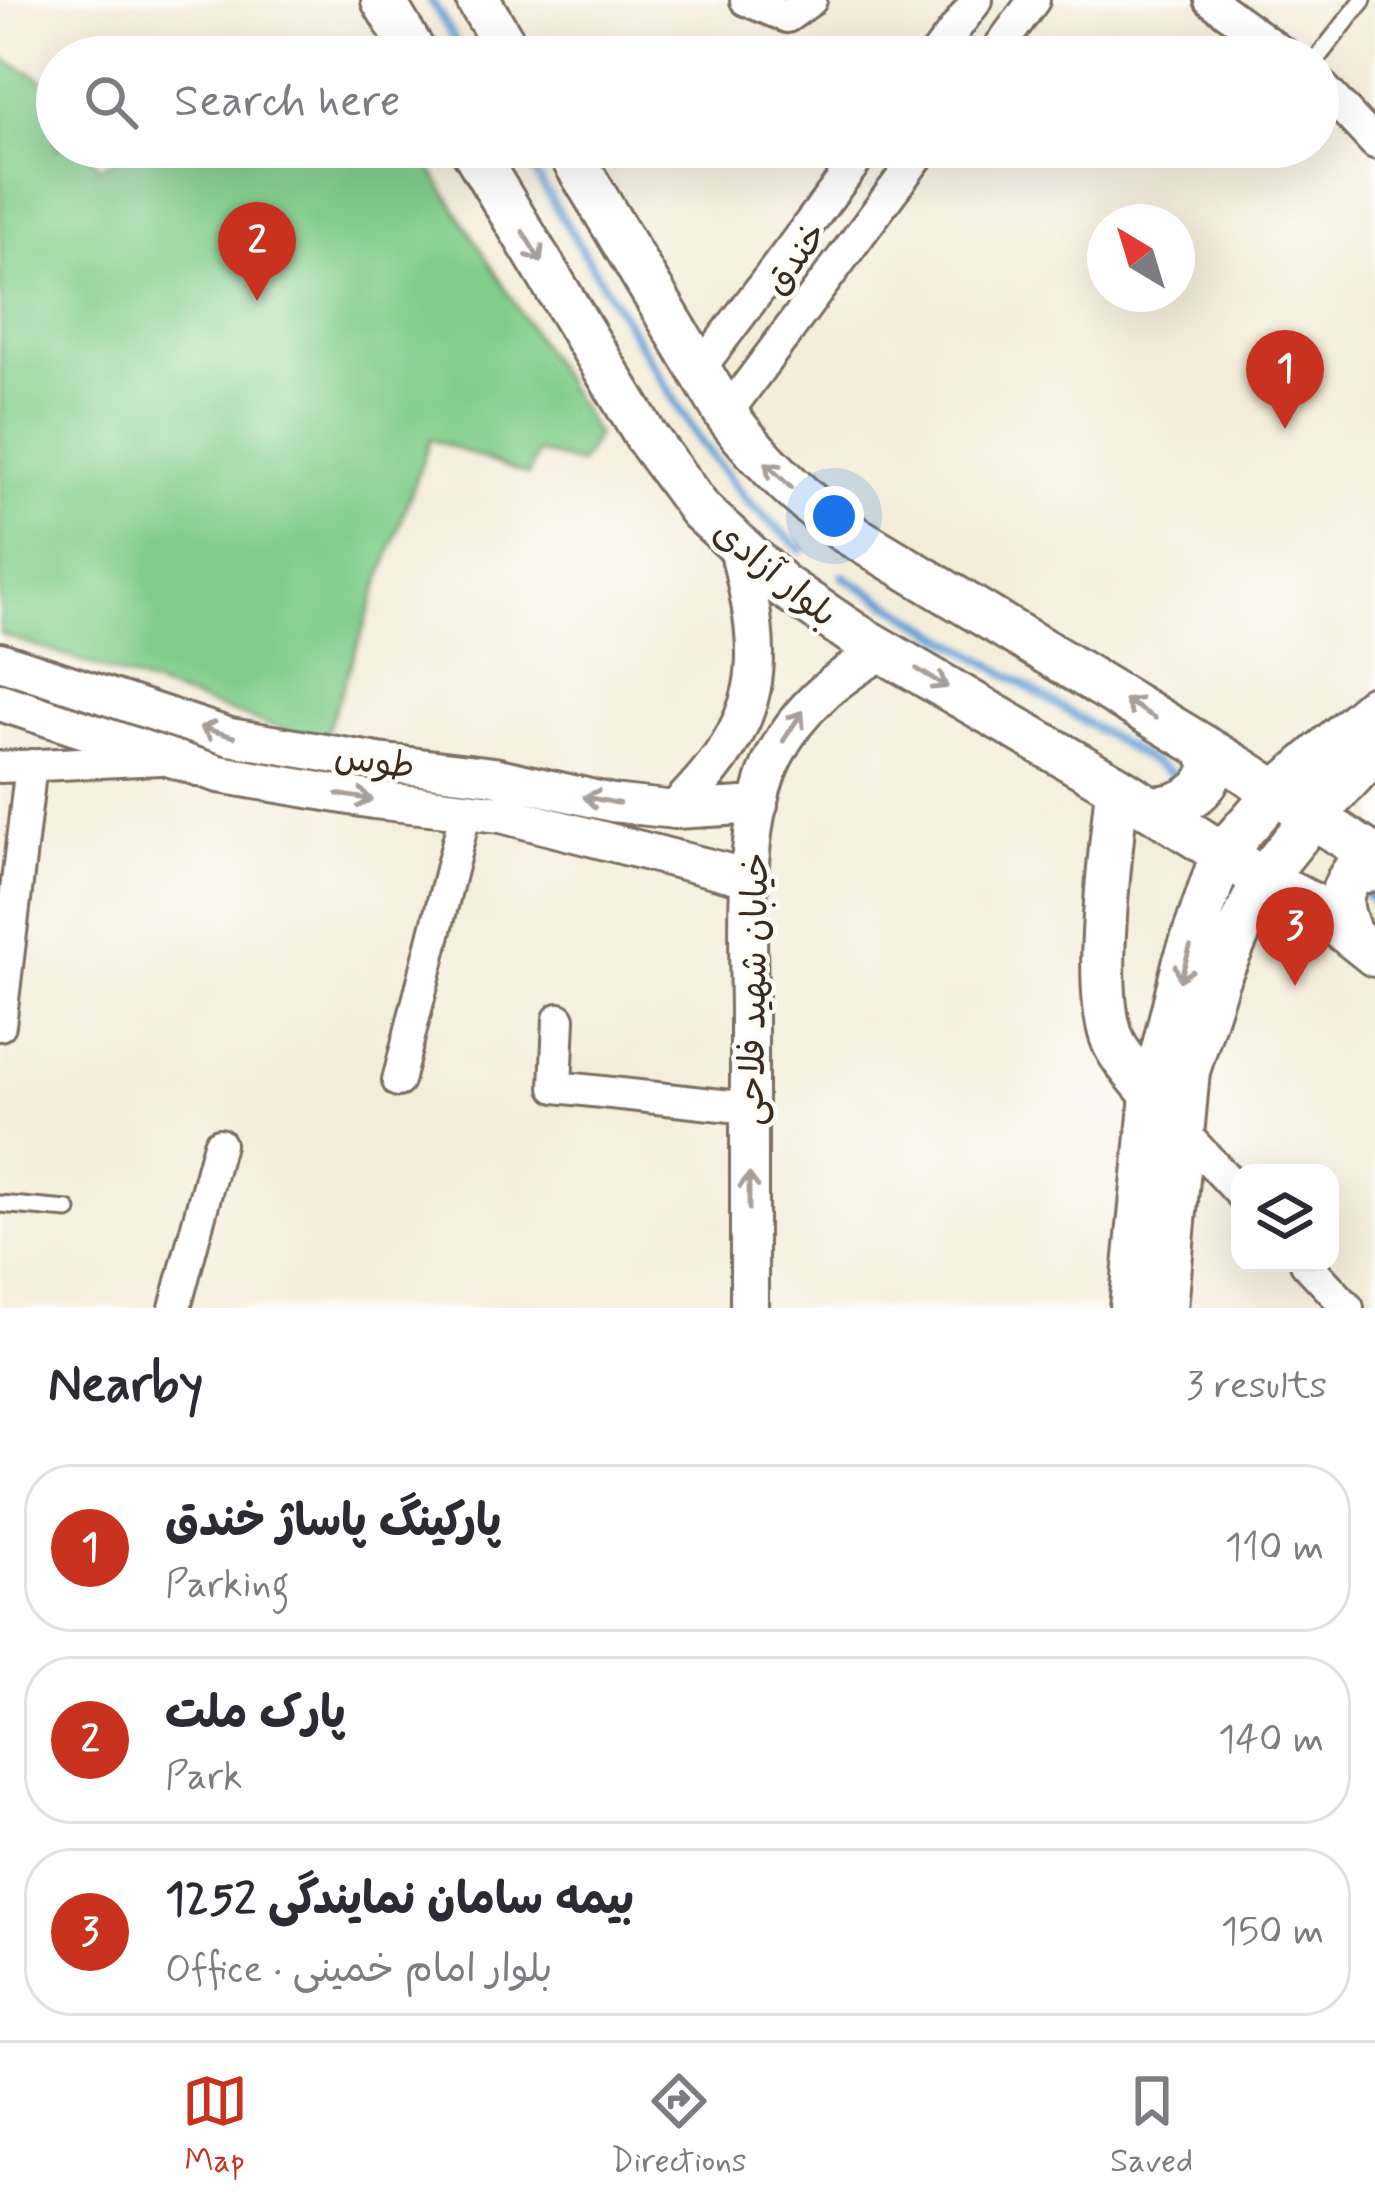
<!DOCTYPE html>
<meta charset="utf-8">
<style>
body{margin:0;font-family:Mynerve,"Playpen Sans Arabic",sans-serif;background:#f7f7f7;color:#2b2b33}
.controls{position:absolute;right:36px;bottom:36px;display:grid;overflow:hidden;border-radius:24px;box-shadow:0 12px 48px #0002}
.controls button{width:108px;height:108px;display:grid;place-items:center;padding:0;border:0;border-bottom:3px solid #e1e1e2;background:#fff;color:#2b2b33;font:60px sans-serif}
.compass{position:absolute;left:1087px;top:204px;width:108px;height:108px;border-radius:50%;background:#fff;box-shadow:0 12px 48px #0002;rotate:322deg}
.you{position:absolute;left:834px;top:516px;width:42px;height:42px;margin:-30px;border:9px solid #fff;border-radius:50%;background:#1a73e8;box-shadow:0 0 0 18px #1a73e833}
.badge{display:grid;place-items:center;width:78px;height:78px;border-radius:50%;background:#c8321e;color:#fff;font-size:39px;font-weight:700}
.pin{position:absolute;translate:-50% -99px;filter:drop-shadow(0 3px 6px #0008)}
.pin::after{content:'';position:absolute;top:63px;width:42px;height:36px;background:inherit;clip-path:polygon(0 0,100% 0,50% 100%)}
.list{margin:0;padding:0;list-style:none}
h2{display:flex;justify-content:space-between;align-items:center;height:156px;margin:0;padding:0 48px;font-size:51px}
h2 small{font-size:39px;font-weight:400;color:#7c7c81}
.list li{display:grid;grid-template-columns:78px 1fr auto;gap:36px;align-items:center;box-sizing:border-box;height:168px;margin:0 24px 24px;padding:0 24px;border:3px solid #e1e1e2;border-radius:48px}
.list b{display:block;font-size:45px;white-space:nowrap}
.list p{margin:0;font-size:39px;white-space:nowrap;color:#7c7c81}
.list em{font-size:39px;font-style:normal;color:#7c7c81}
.icon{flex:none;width:66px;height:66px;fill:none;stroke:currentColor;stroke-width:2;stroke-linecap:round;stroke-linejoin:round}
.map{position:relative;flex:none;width:1375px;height:1308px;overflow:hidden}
.search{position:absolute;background:#fff;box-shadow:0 12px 48px #0002;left:36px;right:36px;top:36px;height:132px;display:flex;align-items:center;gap:30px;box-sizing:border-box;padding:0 42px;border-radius:66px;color:#7c7c81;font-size:45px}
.sheet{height:732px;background:#fff}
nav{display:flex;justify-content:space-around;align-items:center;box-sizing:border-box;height:168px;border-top:3px solid #e1e1e2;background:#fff;font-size:33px;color:#7c7c81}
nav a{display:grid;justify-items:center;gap:6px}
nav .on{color:#c8321e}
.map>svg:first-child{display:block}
</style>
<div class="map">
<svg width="1375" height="1308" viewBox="0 0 1375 1308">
<rect width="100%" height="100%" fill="#fdfcf7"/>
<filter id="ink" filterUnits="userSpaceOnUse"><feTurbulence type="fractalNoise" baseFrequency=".00833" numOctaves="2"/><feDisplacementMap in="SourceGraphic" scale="24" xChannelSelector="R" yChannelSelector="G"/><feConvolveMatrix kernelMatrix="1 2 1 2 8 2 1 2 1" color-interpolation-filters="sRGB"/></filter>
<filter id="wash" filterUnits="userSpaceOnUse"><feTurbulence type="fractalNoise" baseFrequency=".004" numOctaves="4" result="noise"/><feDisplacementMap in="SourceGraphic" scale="48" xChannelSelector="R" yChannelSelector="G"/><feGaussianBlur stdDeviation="2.7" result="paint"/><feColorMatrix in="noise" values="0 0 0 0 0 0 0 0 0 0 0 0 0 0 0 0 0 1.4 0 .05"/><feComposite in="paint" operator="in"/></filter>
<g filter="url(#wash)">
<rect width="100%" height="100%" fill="#f4edda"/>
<!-- green -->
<path fill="#81cd8b" stroke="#5e7c54" stroke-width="3" d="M 1,58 C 60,87 57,81 57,147 L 87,147 L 99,168 L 140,147 L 417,147 L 597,435 L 580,464 L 538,452 L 528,475 L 430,439 L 323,743 L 0,634 Z"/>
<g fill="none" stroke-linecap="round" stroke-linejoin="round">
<!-- stream -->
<path stroke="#68a1d7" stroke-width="9" d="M 431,0 L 465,57
M 519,147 L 700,442 L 748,502 L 802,550
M 843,576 L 1185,782
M 1361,890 L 1375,902"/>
</g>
</g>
<g filter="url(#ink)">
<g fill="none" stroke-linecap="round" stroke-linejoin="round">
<defs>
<path id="service" d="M 1318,57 L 1363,0
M 0,1204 L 68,1210"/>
<path id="minor" d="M 746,0 L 787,17 L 811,0
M 1210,0 L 1288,57
M 934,57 L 977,0
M 992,57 L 1034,0
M 1318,82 L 1375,143
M 699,370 L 867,147
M 726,414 L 925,147
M 0,767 L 160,759
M 559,1019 L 556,1087 L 749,1108
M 0,1025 L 31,765
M 398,1081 L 466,810
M 1182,1131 L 1240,1193
M 1306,1263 L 1348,1308
M 175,1308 L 219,1144"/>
<path id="tertiary" d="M 0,661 L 230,737 L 378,762 L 494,776 L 612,803 L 675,810 L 759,805
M 0,702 L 219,774 L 374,800 L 501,814 L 749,878
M 675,810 C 766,718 768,667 737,544
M 749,1308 C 749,1211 749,1113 749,1016 C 749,941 740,823 775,755 C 800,706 838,677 884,650"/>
<path id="secondary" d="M 383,0 L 417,57
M 478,0 L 512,57
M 471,147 L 645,435 L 700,510 L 783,586 L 854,634 L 1117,787 L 1253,873 L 1311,904 L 1375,955
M 566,147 L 726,414 C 759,460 798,496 843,530 L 1244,771 L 1375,857
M 1117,787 C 1112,848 1091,989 1113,1041 C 1121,1060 1140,1078 1152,1095
M 1147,807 C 1178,810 1213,792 1213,759 L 1203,747
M 1349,931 C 1340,908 1337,895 1352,874 L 1375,869
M 1131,1308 L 1152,1095 L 1184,964 L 1222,854 L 1276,792 L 1375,707
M 1166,1308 L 1188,1071 L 1218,978 L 1263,879 L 1313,817 L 1375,751"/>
</defs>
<!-- service casing -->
<use href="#service" stroke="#7c6e60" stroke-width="21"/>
<!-- minor casing -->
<use href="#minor" stroke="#7c6e60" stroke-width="36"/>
<!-- tertiary casing -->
<use href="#tertiary" stroke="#7c6e60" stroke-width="42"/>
<!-- secondary casing -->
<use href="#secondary" stroke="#7c6e60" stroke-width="48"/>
<!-- service -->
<use href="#service" stroke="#fff" stroke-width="15"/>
<!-- minor -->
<use href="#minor" stroke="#fff" stroke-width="30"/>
<!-- tertiary -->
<use href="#tertiary" stroke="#fff" stroke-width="36"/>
<!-- secondary -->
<use href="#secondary" stroke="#fff" stroke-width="42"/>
</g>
<!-- one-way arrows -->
<defs><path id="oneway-shaft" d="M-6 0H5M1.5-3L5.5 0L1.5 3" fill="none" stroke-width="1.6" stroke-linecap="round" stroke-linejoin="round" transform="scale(3)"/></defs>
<g stroke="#a79f9a">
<use href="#oneway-shaft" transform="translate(532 247) rotate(59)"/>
<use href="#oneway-shaft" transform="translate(778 475) rotate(-136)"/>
<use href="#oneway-shaft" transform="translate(932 678) rotate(31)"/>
<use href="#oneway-shaft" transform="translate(1140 709) rotate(-149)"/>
<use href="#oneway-shaft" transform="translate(793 726) rotate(-57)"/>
<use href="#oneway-shaft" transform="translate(217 732) rotate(-164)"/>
<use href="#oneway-shaft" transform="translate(355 797) rotate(9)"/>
<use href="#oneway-shaft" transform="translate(601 800) rotate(-169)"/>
<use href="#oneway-shaft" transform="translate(1185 964) rotate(107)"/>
<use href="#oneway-shaft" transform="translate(749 1191) rotate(-90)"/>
</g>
</g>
<g text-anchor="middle" stroke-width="9" stroke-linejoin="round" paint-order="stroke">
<!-- street labels -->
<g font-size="36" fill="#3b2a1e" stroke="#fdfcf7">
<text transform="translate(794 257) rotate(-53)" y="13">خندق</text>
<text transform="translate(776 572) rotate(39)" y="13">بلوار آزادی</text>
<text transform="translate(375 760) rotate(8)" y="13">طوس</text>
<text transform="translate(752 989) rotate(-89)" y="13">خیابان شهید فلاحی</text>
</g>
</g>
</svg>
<div class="controls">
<button><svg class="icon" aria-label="layers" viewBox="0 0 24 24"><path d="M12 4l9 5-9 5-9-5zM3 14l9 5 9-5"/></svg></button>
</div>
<svg class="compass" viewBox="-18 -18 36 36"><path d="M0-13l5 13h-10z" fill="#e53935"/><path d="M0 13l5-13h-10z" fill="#7c7c81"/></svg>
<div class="you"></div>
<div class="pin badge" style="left:1285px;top:429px">1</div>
<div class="pin badge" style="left:257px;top:301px">2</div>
<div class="pin badge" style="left:1295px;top:986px">3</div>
<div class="search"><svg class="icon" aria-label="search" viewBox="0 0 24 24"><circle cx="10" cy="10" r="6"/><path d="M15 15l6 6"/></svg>Search here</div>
</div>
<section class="sheet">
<h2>Nearby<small>3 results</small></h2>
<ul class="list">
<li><span class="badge">1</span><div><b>پارکینگ پاساژ خندق</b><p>Parking</p></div><em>110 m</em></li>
<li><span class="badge">2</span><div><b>پارک ملت</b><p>Park</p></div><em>140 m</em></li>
<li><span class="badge">3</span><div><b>بیمه سامان نمایندگی 1252</b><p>Office · بلوار امام خمینی</p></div><em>150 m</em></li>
</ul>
</section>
<nav>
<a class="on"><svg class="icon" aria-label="map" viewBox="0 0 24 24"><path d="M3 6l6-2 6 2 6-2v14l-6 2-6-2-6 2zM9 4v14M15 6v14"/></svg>Map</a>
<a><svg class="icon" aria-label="directions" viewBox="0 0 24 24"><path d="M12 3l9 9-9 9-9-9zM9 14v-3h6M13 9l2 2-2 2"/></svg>Directions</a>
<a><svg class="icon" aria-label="saved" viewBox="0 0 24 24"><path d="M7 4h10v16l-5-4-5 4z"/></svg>Saved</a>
</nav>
